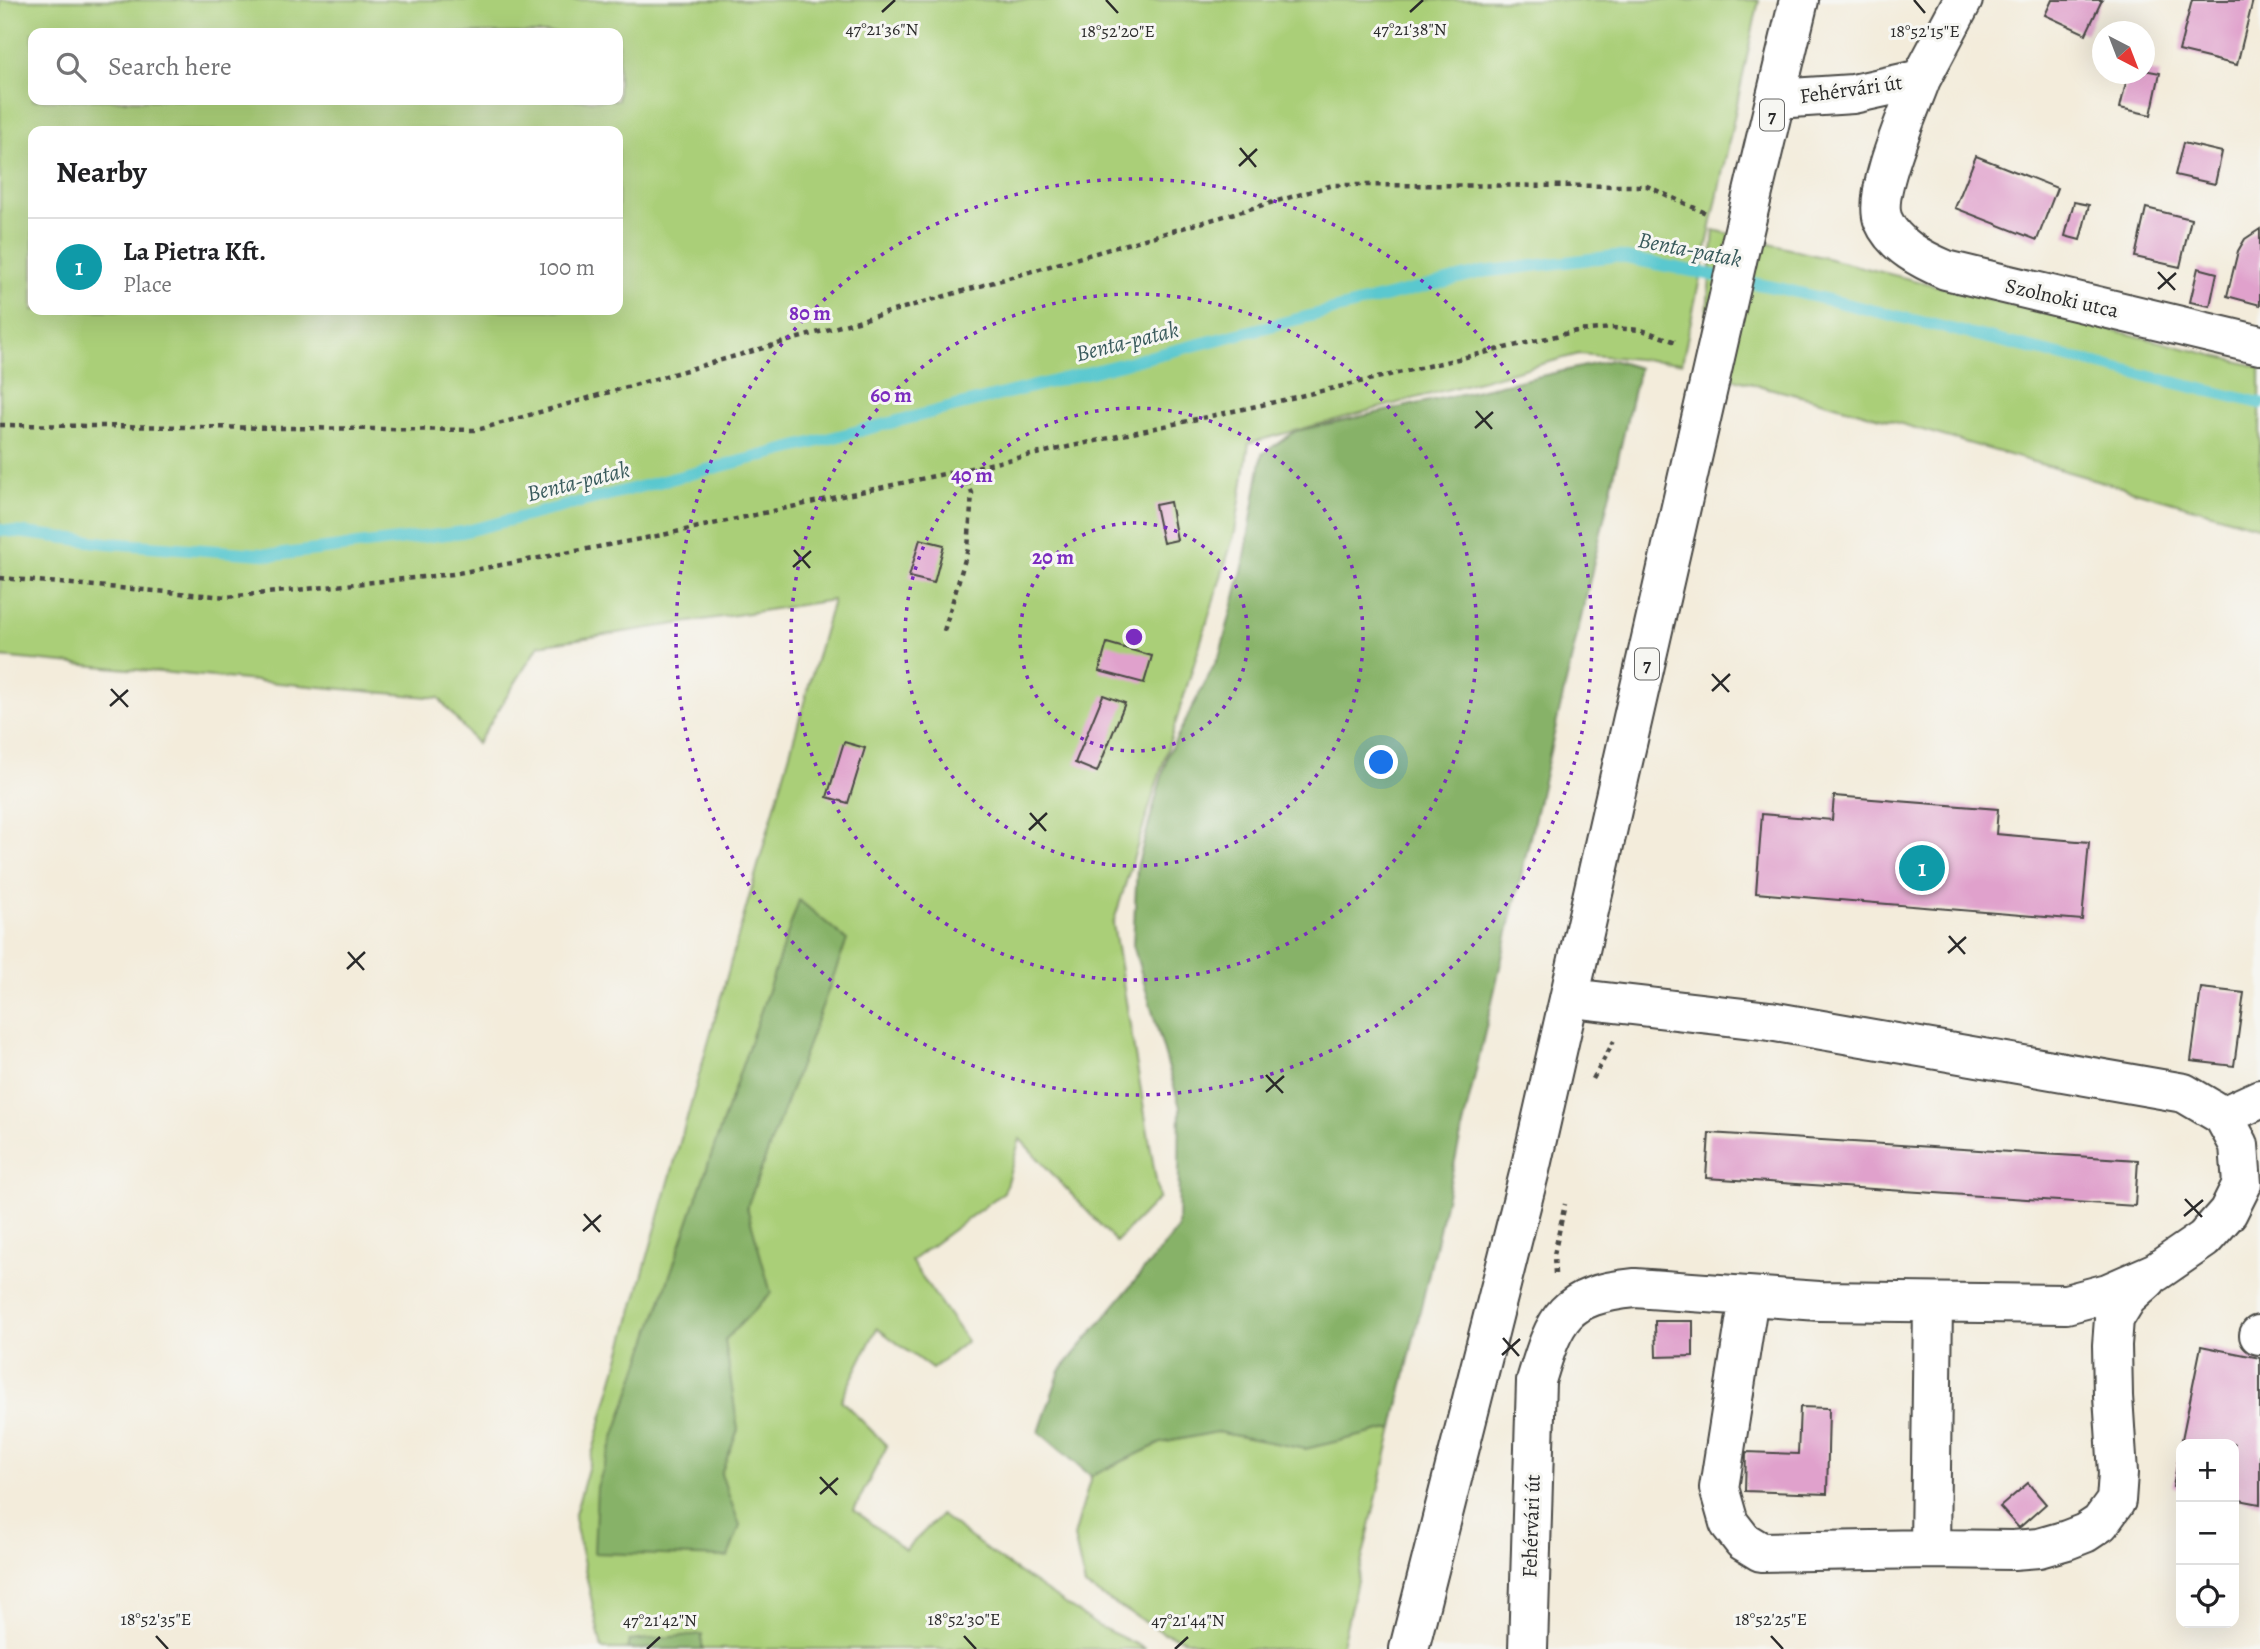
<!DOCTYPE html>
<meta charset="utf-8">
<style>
body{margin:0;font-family:Alegreya,serif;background:#f2f2f2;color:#202124}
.controls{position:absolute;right:21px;bottom:21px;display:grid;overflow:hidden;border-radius:14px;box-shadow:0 7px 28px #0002}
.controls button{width:63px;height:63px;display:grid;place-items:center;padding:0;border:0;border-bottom:2px solid #e0e0e0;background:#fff;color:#202124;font:35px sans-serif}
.compass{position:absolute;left:2092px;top:21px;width:63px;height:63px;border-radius:50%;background:#fff;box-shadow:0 7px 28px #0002;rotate:138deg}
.you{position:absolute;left:1382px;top:763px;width:24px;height:24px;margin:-18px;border:5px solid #fff;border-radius:50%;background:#1a73e8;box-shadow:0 0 0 10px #1a73e833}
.badge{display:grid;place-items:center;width:46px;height:46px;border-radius:50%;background:#ea580c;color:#fff;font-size:23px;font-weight:700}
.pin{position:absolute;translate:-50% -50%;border:4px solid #fff;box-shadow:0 2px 7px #0006}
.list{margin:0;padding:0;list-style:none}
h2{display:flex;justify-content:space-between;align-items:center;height:91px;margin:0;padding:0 28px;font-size:30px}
h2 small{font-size:23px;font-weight:400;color:#757577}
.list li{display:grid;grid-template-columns:46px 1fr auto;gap:21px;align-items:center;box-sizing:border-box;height:98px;padding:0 28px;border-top:2px solid #e0e0e0}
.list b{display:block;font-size:26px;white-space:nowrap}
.list p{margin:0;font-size:23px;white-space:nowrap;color:#757577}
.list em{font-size:23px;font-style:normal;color:#757577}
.icon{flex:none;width:38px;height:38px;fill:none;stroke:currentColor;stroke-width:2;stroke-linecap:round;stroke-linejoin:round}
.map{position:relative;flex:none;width:2260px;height:1649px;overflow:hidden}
.search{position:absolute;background:#fff;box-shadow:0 7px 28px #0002;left:28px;top:28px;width:595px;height:77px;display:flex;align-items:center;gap:18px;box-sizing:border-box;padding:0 24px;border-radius:14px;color:#757577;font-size:26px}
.panel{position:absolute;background:#fff;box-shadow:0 7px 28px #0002;left:28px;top:126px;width:595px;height:189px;border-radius:14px}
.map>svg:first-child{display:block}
</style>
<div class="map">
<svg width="2260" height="1649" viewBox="0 0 2260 1649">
<rect width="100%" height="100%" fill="#f6f6f2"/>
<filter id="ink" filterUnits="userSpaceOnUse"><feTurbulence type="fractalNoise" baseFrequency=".0143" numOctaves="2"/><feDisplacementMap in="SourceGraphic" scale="14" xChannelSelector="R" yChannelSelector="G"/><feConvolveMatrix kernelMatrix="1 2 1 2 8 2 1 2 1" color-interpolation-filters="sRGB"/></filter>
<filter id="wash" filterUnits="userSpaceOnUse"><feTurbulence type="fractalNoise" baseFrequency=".00686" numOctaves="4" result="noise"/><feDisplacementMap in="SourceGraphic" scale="28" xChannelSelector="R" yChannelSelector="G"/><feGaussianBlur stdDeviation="1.57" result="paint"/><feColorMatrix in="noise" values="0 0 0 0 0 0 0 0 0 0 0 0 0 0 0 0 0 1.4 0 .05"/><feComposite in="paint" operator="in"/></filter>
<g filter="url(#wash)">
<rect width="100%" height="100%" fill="#f3ecdb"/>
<!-- green -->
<path fill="#aacf78" stroke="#6a7d52" stroke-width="2" fill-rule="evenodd" d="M 0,0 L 1759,0 L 1682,363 L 1579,354 L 1249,443 L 1235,532 L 1113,924 L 1159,1198 L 1116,1242 L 1020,1139 L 1004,1192 L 911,1261 L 967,1341 L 932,1369 L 877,1328 L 841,1400 L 887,1446 L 854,1510 L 905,1550 L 941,1515 L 998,1558 L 1098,1626 L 1146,1649 L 602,1649 L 574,1518 L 833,600 L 539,645 L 477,744 L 439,698 L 0,657 ZM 33,33 L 618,33 L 618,100 L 33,100 ZM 33,131 L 618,131 L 618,310 L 33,310 Z
M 1714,230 L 2260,367 L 2260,527 L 1828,403 L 1702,371 Z
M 1393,1428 L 1341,1649 L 1216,1649 L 1164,1633 L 1085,1586 L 1074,1537 L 1091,1476 L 1161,1443 L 1217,1432 L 1305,1449 Z"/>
<!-- forest -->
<path fill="#87b268" stroke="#596e4a" stroke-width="2" d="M 1612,360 L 1639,368 L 1393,1428 L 1305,1449 L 1217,1432 L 1161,1443 L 1091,1476 L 1039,1432 L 1060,1371 L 1178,1229 L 1180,1107 L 1133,945 L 1137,867 L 1168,754 L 1220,654 L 1244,563 L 1262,454 L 1296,431 Z
M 799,900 L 847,940 L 747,1207 L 771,1293 L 725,1340 L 738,1430 L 721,1474 L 740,1526 L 728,1557 L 594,1553 L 597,1487 Z
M 702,1634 L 702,1649 L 627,1649 L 629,1641 Z"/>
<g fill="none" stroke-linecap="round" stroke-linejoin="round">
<!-- stream -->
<path stroke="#5ac8cf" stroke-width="12" d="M 0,530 L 107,543 L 276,555 L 463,532 L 1482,272 L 1616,256 L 1783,289 L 2260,403"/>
</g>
<g id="blocks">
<!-- building -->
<path fill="#e0a1cc" d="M 2052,0 L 2102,0 L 2086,34 L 2045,15 Z
M 2192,0 L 2253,0 L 2237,65 L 2179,51 Z
M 2144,70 L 2160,73 L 2151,115 L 2120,108 L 2128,74 L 2144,74 Z
M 2183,143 L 2222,152 L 2215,184 L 2175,175 Z
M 1976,156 L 2057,188 L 2037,240 L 1955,208 Z
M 2074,202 L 2089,205 L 2080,240 L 2065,236 Z
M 2146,208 L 2191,219 L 2180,267 L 2135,257 Z
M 2260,229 L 2260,305 L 2227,296 L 2238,251 L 2245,239 Z
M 2198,268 L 2217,273 L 2210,306 L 2190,302 Z
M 1170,502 L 1177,540 L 1163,543 L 1155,505 Z
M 920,539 L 944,545 L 934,583 L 909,577 Z
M 1107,643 L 1152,656 L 1144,683 L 1099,671 Z
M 1103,695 L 1125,703 L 1097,772 L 1075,763 Z
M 844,742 L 865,748 L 848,803 L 827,797 Z
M 1834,796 L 1998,809 L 1996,834 L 2089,842 L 2082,920 L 1756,893 L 1762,814 L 1832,820 Z
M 2201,988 L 2244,993 L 2234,1066 L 2191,1061 Z
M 1709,1133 L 2138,1160 L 2135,1206 L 1706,1178 Z
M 1655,1321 L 1693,1321 L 1693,1356 L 1656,1357 Z
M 2201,1346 L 2260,1358 L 2260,1504 L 2234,1499 L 2234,1444 L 2181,1444 Z
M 1800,1407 L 1829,1408 L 1827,1494 L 1745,1491 L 1746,1452 L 1798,1454 Z
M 2180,1450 L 2181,1450 L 2181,1488 L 2173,1487 Z
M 2028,1483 L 2046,1504 L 2019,1528 L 2000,1507 Z"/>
</g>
</g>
<g filter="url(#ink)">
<use href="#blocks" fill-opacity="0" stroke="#494845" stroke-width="2"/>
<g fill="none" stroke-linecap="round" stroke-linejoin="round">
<defs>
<path id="minor" d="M 1921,79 C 1911,107 1872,193 1883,220 C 1894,246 1923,260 1946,270 L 2260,345
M 1776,99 L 1853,94 L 1921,79 L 1963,0
M 2223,1116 L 2260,1099
M 1749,1297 L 1719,1488 L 1729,1523 L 1743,1541 L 1761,1552 L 1930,1549 L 2013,1550 L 2039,1548 L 2067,1540 L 2085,1533 L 2100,1523 L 2116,1501 L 2118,1473 L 2113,1396 L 2112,1345 L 2114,1319 L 2127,1298 L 2147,1280
M 2259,1335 L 2260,1335
M 1930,1549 L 1933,1303
M 1528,1649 L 1536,1381 C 1555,1317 1564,1295 1635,1288 L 1819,1301 L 2066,1304 L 2108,1293 L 2156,1272 L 2204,1239 L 2228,1212 L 2242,1184 L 2239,1145 L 2223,1116 L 2184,1093 L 1770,1021 L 1571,998"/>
<path id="major" d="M 1409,1649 L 1530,1170 L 1744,230 L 1799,0"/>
</defs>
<!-- minor casing -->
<use href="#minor" stroke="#494845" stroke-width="42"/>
<!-- major casing -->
<use href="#major" stroke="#494845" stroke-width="42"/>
<!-- path -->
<path stroke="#494845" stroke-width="4.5" stroke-dasharray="5 5" stroke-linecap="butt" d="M 0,425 L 477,430 L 1333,185 L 1647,186 L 1708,214
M 0,578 L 227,597 L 453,574 L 662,535 L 962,470 L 1266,404 L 1577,331 L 1612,328 L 1642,330 L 1679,343
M 944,631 L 968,549 L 972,493 L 962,470
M 1593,1079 L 1614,1041
M 1555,1274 L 1554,1255 L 1565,1204"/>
<!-- minor -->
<use href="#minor" stroke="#fff" stroke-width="38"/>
<!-- major -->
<use href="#major" stroke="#fff" stroke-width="38"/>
</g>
</g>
<!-- ticks -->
<path fill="none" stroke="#2b2b2b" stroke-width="2.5" d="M 1106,0 L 1118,13M 1914,0 L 1925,13M 882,12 L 895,0M 1410,12 L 1423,0M 1240,148 L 1256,167M 1239,166 L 1257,149M 2158,272 L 2175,290M 2158,289 L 2176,273M 1476,411 L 1492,429M 1475,428 L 1493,412M 794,550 L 810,568M 793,567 L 811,551M 1712,674 L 1729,692M 111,689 L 128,707M 1712,691 L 1730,674M 110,706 L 128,690M 1030,813 L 1046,831M 1029,830 L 1047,813M 1949,936 L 1965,954M 348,952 L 364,970M 1948,953 L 1966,937M 347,969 L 365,952M 1266,1075 L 1283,1093M 1266,1092 L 1284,1076M 2185,1199 L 2202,1217M 584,1214 L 600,1232M 2184,1216 L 2203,1200M 583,1231 L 601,1215M 1503,1338 L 1519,1356M 1502,1355 L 1520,1339M 820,1477 L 837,1495M 820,1494 L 838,1478M 156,1636 L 168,1649M 964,1636 L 976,1649M 1771,1636 L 1783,1649M 647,1649 L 660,1637M 1175,1649 L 1188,1637"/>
<!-- distance rings -->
<g fill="none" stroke="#7b2cbf" stroke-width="3.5" stroke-dasharray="3.5 7">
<circle cx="1134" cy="637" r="114"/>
<circle cx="1134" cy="637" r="229"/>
<circle cx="1134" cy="637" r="343"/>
<circle cx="1134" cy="637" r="458"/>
</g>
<g text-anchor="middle" stroke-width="6" stroke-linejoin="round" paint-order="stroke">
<!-- shield labels -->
<g fill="#f6f6f2" stroke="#686867" stroke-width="2">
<rect x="1760" y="99.5" width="24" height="31" rx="5"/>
<rect x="1635" y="648.5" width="24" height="31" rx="5"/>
</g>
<g font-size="19" font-weight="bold" fill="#2b2b2b">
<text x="1772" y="122">7</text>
<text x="1647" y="671">7</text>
</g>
<!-- street labels -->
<g font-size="21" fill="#2b2b2b" stroke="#f6f6f2">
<text transform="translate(1851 89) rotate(-8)" y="7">Fehérvári út</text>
<text transform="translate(2062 298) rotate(13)" y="7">Szolnoki utca</text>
<text transform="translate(1531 1526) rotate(-88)" y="7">Fehérvári út</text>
</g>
<!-- water labels -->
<g font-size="23" font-style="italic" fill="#395a5c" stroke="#f6f6f2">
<text transform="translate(1690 249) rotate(11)" y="8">Benta-patak</text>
<text transform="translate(1127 341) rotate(-14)" y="8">Benta-patak</text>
<text transform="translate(578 481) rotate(-14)" y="8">Benta-patak</text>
</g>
</g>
<g font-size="18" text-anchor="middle" fill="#2b2b2b" stroke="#f6f6f2" stroke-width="6" stroke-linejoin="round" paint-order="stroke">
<text x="882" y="35">47°21'36"N</text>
<text x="1410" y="35">47°21'38"N</text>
<text x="1118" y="37">18°52'20"E</text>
<text x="1925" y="37">18°52'15"E</text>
<text x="156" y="1625">18°52'35"E</text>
<text x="964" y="1625">18°52'30"E</text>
<text x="1771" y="1625">18°52'25"E</text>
<text x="660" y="1626">47°21'42"N</text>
<text x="1188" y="1626">47°21'44"N</text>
</g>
<circle cx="1134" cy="637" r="10" fill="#7b2cbf" stroke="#f6f6f2" stroke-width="3.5"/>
<g font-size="21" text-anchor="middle" font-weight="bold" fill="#7b2cbf" stroke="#f6f6f2" stroke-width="6" stroke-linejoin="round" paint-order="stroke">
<text x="810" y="320">80 m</text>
<text x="891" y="402">60 m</text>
<text x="972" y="482">40 m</text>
<text x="1053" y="564">20 m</text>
</g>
</svg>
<div class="controls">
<button>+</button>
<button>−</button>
<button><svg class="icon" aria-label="locate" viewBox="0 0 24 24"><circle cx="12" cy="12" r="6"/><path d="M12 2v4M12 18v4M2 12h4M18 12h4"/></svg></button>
</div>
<svg class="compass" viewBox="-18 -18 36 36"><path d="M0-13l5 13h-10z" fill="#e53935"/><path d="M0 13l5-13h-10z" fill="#757577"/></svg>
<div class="you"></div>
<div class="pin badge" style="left:1922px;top:868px;background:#0f9aa8">1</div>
<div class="search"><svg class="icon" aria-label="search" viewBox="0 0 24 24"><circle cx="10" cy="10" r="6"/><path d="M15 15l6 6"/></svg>Search here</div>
<section class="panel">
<h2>Nearby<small></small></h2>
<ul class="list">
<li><span class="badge" style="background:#0f9aa8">1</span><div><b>La Pietra Kft.</b><p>Place</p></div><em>100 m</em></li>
</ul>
</section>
</div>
